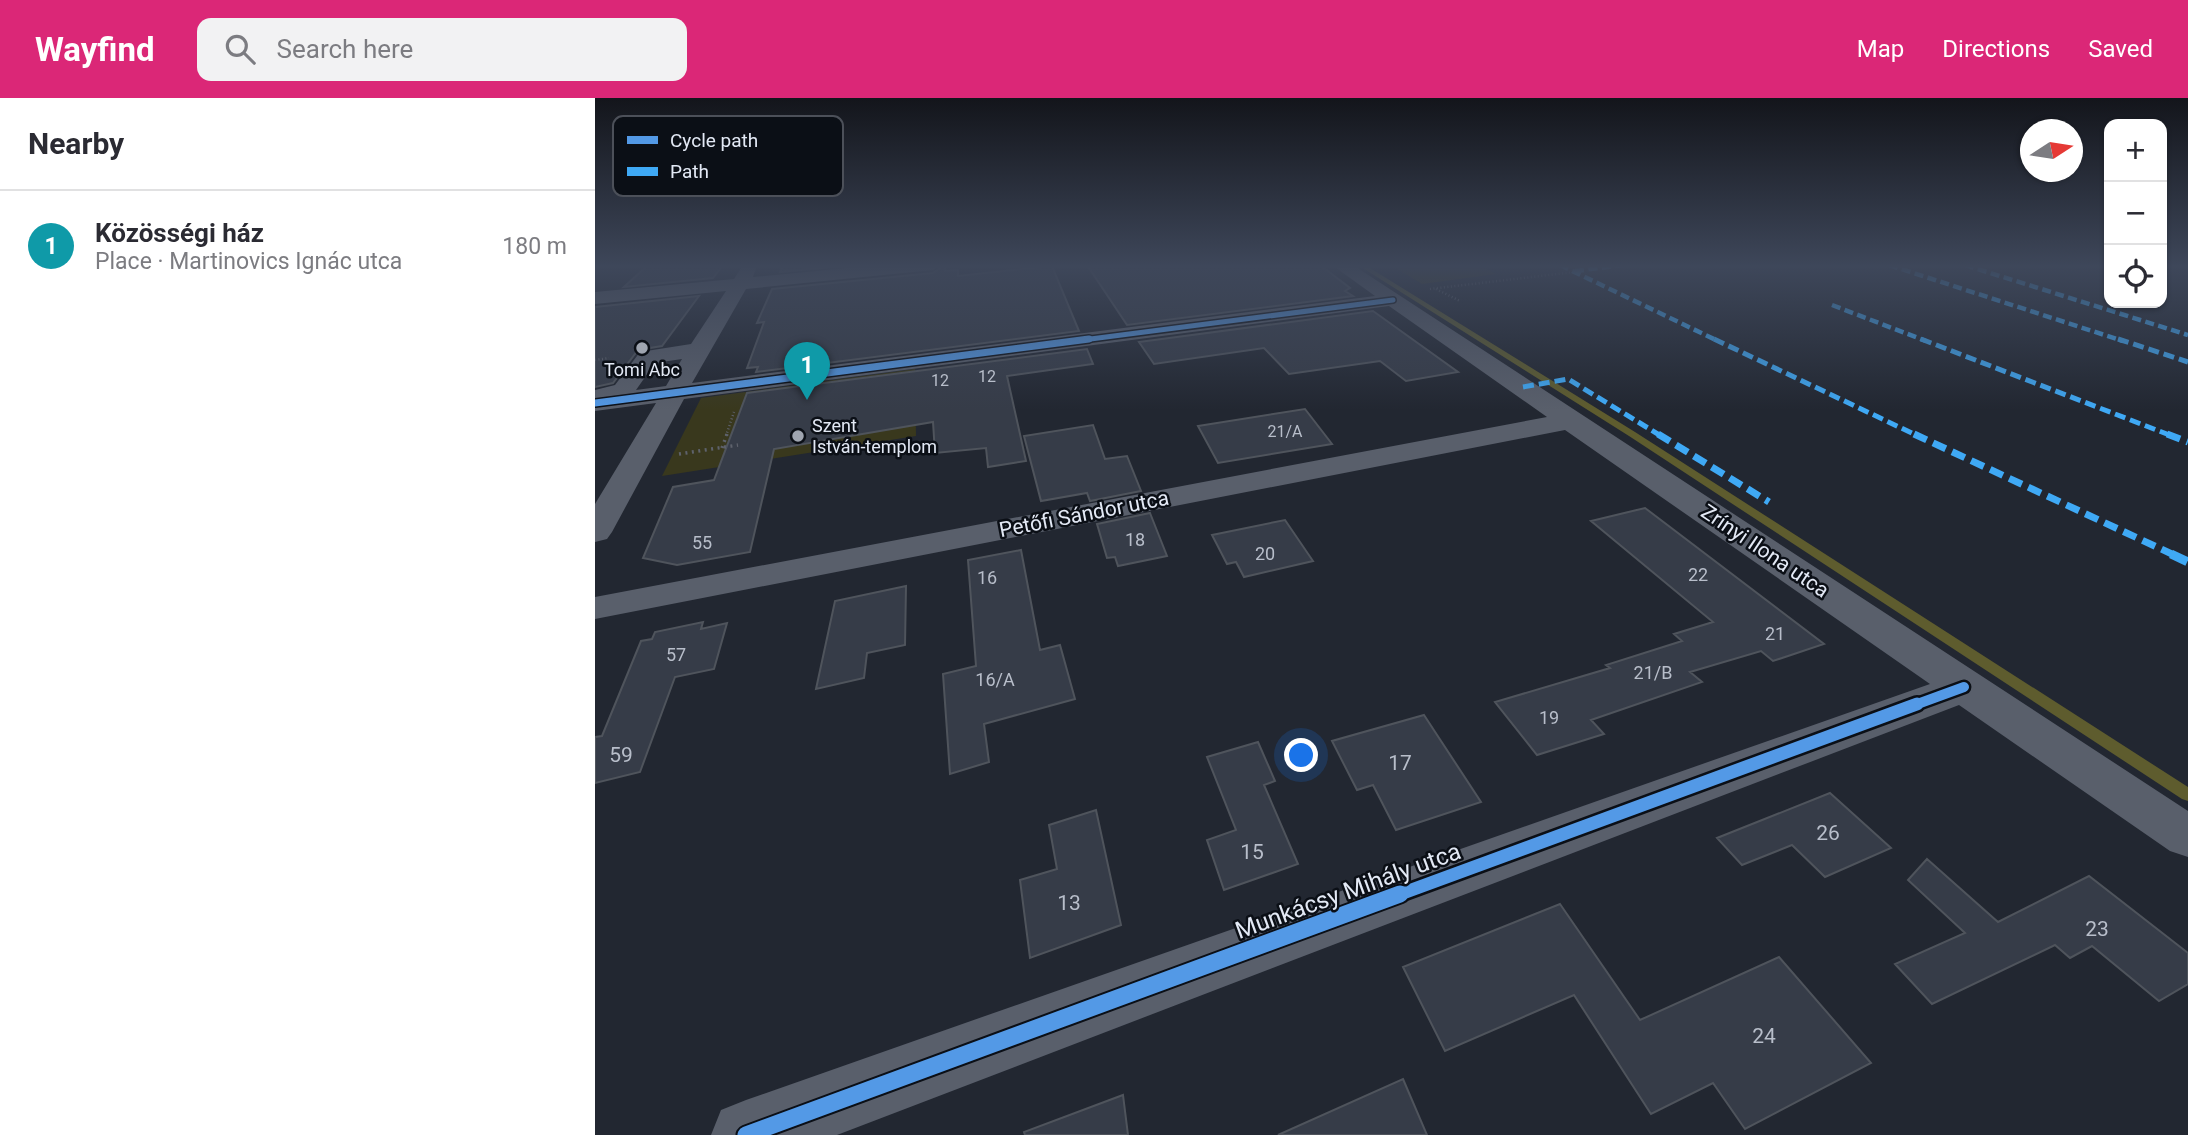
<!DOCTYPE html>
<meta charset="utf-8">
<style>
body{margin:0;font-family:Roboto,sans-serif;background:#f2f2f3;color:#2b2b33}
.controls{position:absolute;right:21px;top:21px;display:grid;overflow:hidden;border-radius:14px;box-shadow:0 2px 5px #0004}
.controls button{width:63px;height:63px;display:grid;place-items:center;padding:0;border:0;border-bottom:2px solid #e1e1e2;background:#fff;color:#2b2b33;font:35px sans-serif}
.compass{position:absolute;left:1425px;top:21px;width:63px;height:63px;border-radius:50%;background:#fff;box-shadow:0 2px 5px #0004;rotate:78deg}
.you{position:absolute;left:707px;top:658px;width:24px;height:24px;margin:-18px;border:5px solid #fff;border-radius:50%;background:#1a73e8;box-shadow:0 0 0 10px #1a73e833}
.badge{display:grid;place-items:center;width:46px;height:46px;border-radius:50%;background:#db2777;color:#fff;font-size:23px;font-weight:700}
.pin{position:absolute;translate:-50% -58px;filter:drop-shadow(0 2px 4px #0008)}
.pin::after{content:'';position:absolute;top:37px;width:24px;height:21px;background:inherit;clip-path:polygon(0 0,100% 0,50% 100%)}
.list{margin:0;padding:0;list-style:none}
h2{display:flex;justify-content:space-between;align-items:center;height:91px;margin:0;padding:0 28px;font-size:30px}
h2 small{font-size:23px;font-weight:400;color:#7c7c81}
.list li{display:grid;grid-template-columns:46px 1fr auto;gap:21px;align-items:center;box-sizing:border-box;height:112px;padding:0 28px;border-top:2px solid #e1e1e2}
.list b{display:block;font-size:26px;white-space:nowrap}
.list p{margin:0;font-size:23px;white-space:nowrap;color:#7c7c81}
.list em{font-size:23px;font-style:normal;color:#7c7c81}
.icon{flex:none;width:38px;height:38px;fill:none;stroke:currentColor;stroke-width:2;stroke-linecap:round;stroke-linejoin:round}
.map{position:relative;flex:none;width:1593px;height:1037px;overflow:hidden}
header{display:flex;align-items:center;gap:42px;box-sizing:border-box;height:98px;padding:0 35px;background:#db2777;color:#fff}
header strong{font-size:33px}
nav{display:flex;gap:38px;margin-inline-start:auto;font-size:24px}
.search{width:490px;height:63px;background:#f2f2f3;display:flex;align-items:center;gap:18px;box-sizing:border-box;padding:0 24px;border-radius:14px;color:#7c7c81;font-size:26px}
main{display:flex}
aside{flex:1;background:#fff}
.map>svg:first-child{display:block}
</style>
<header>
<strong>Wayfind</strong>
<div class="search"><svg class="icon" aria-label="search" viewBox="0 0 24 24"><circle cx="10" cy="10" r="6"/><path d="M15 15l6 6"/></svg>Search here</div>
<nav><a>Map</a><a>Directions</a><a>Saved</a></nav>
</header>
<main>
<aside>
<h2>Nearby<small></small></h2>
<ul class="list">
<li><span class="badge" style="background:#0f9aa8">1</span><div><b>Közösségi ház</b><p>Place · Martinovics Ignác utca</p></div><em>180 m</em></li>
</ul>
</aside>
<div class="map">
<svg width="1593" height="1037" viewBox="0 0 1593 1037">
<rect width="100%" height="100%" fill="#222731"/>
<!-- green -->
<path fill="#39381d" d="M 796,167 L 883,167 L 901,176 L 827,186 Z
M 320,271 L 321,338 L 67,378 L 106,300 Z"/>
<g fill="none" stroke-linecap="round" stroke-linejoin="round">
<!-- stream -->
<path fill="#5e5c2e" fill-rule="evenodd" d="M 763,167 L 770,167 L 1040,334 L 1593,689 L 1593,703 L 1587,701 L 1034,338 Z"/>
</g>
<!-- building -->
<path fill="#363c48" stroke="#4f545c" stroke-width="2" d="M 53,167 L 128,167 L 118,180 L 29,189 Z
M 188,167 L 257,167 L 185,174 Z
M 349,167 L 350,167 L 350,173 L 363,172 L 363,178 L 457,168 L 484,233 L 161,274 L 163,269 L 152,270 L 169,224 L 162,225 L 177,191 L 338,175 Z
M 492,167 L 725,167 L 755,190 L 750,193 L 758,198 L 532,227 Z
M 104,198 L 67,248 L 43,252 L 18,285 L 0,289 L 0,209 Z
M 778,213 L 863,274 L 811,283 L 785,263 L 694,276 L 669,250 L 559,266 L 544,244 Z
M 492,251 L 498,266 L 412,278 L 431,363 L 393,369 L 391,350 L 340,355 L 338,324 L 179,351 L 155,454 L 82,467 L 48,460 L 78,389 L 119,382 L 152,295 Z
M 710,311 L 737,346 L 623,365 L 603,328 Z
M 498,327 L 510,361 L 532,358 L 546,393 L 495,403 L 492,395 L 446,403 L 429,338 Z
M 1050,410 L 1229,546 L 1178,563 L 1166,553 L 1095,574 L 1107,584 L 996,622 L 1009,636 L 942,657 L 900,604 L 1015,570 L 1011,567 L 1087,543 L 1079,536 L 1118,524 L 996,423 Z
M 555,415 L 572,458 L 523,468 L 520,459 L 512,460 L 502,426 Z
M 690,422 L 718,463 L 649,479 L 641,464 L 632,466 L 617,437 Z
M 426,452 L 445,552 L 465,547 L 480,601 L 389,626 L 394,664 L 355,676 L 348,576 L 381,568 L 373,462 Z
M 311,488 L 310,547 L 272,555 L 269,580 L 221,591 L 240,503 Z
M 108,524 L 106,531 L 132,525 L 119,571 L 80,579 L 45,674 L 0,685 L 0,639 L 7,638 L 46,543 L 57,541 L 60,534 Z
M 829,617 L 886,704 L 801,732 L 778,687 L 762,692 L 737,643 Z
M 663,644 L 680,683 L 669,687 L 703,766 L 629,792 L 612,742 L 641,732 L 612,659 Z
M 1235,695 L 1296,750 L 1230,779 L 1197,747 L 1147,767 L 1122,740 Z
M 501,712 L 526,827 L 435,860 L 425,782 L 462,771 L 454,727 Z
M 1332,761 L 1403,824 L 1494,778 L 1593,855 L 1593,886 L 1564,903 L 1497,848 L 1475,860 L 1460,847 L 1337,906 L 1300,866 L 1370,835 L 1313,782 Z
M 965,806 L 1045,922 L 1184,859 L 1276,965 L 1150,1031 L 1118,985 L 1056,1016 L 979,897 L 850,953 L 808,869 Z
M 808,981 L 832,1037 L 683,1037 Z
M 528,997 L 533,1037 L 430,1037 L 429,1034 Z"/>
<g fill="none" stroke-linecap="round" stroke-linejoin="round">
<!-- path-far1 -->
<path stroke="#5e626c" stroke-width="2.5" stroke-dasharray="1 2.5" stroke-linecap="butt" d="M 835,191 L 979,174
M 841,191 L 865,203
M 0,262 L 14,260
M 131,338 L 139,314"/>
<!-- path -->
<path stroke="#5e626c" stroke-width="3.5" stroke-dasharray="2 4.5" stroke-linecap="butt" d="M 127,350 L 132,336
M 84,356 L 143,347"/>
<!-- minor -->
<path fill="#595f6b" fill-rule="evenodd" d="M 148,167 L 162,167 L 158,179 L 284,167 L 347,167 L 338,172 L 151,191 L 97,285 L 780,198 L 737,167 L 758,167 L 1593,713 L 1593,759 L 1575,753 L 1364,607 L 242,1037 L 116,1037 L 126,1012 L 151,1002 L 1335,586 L 970,332 L 0,521 L 0,499 L 952,319 L 794,208 L 89,301 L 17,434 L 12,441 L 0,444 L 0,406 L 61,305 L 0,313 L 0,292 L 20,287 L 45,254 L 96,246 L 131,193 L 0,206 L 0,194 L 139,181 ZM 87,261 L 71,288 L 41,292 L 60,265 Z"/>
<!-- quiet-far3 -->
<path stroke="#3fa9f5" stroke-width="4.5" stroke-dasharray="9 4.5" stroke-linecap="butt" d="M 965,167 L 1123,243
M 1294,167 L 1528,243
M 1370,167 L 1593,237
M 980,173 L 1029,167
M 1237,207 L 1331,243"/>
<!-- quiet-far2 -->
<path stroke="#3fa9f5" stroke-width="5" stroke-dasharray="11 5" stroke-linecap="butt" d="M 1119,241 L 1323,338
M 1326,241 L 1577,338
M 1523,241 L 1593,264
M 928,289 L 973,281 L 1066,338"/>
<!-- quiet-far1 -->
<path stroke="#3fa9f5" stroke-width="7" stroke-dasharray="14 7" stroke-linecap="butt" d="M 1063,336 L 1174,404
M 1319,336 L 1579,457
M 1572,336 L 1593,344"/>
<!-- quiet -->
<path stroke="#3fa9f5" stroke-width="9" stroke-dasharray="18 9" stroke-linecap="butt" d="M 1576,456 L 1593,464"/>
<defs>
<path id="cycleway-far4" d="M 480,243 L 798,202"/>
<path id="cycleway-far3" d="M 0,305 L 494,241"/>
<path id="cycleway-far2" d="M 1317,608 L 1369,589"/>
<path id="cycleway-far1" d="M 800,798 L 1322,606"/>
<path id="cycleway" d="M 151,1037 L 805,796"/>
</defs>
<!-- cycleway-far4 casing -->
<use href="#cycleway-far4" stroke="#0b0f16" stroke-width="8"/>
<!-- cycleway-far3 casing -->
<use href="#cycleway-far3" stroke="#0b0f16" stroke-width="10"/>
<!-- cycleway-far2 casing -->
<use href="#cycleway-far2" stroke="#0b0f16" stroke-width="15"/>
<!-- cycleway-far1 casing -->
<use href="#cycleway-far1" stroke="#0b0f16" stroke-width="18"/>
<!-- cycleway casing -->
<use href="#cycleway" stroke="#0b0f16" stroke-width="21"/>
<!-- cycleway-far4 -->
<use href="#cycleway-far4" stroke="#5399e6" stroke-width="5"/>
<!-- cycleway-far3 -->
<use href="#cycleway-far3" stroke="#5399e6" stroke-width="7"/>
<!-- cycleway-far2 -->
<use href="#cycleway-far2" stroke="#5399e6" stroke-width="10"/>
<!-- cycleway-far1 -->
<use href="#cycleway-far1" stroke="#5399e6" stroke-width="13"/>
<!-- cycleway -->
<use href="#cycleway" stroke="#5399e6" stroke-width="17"/>
</g>
<!-- sky -->
<linearGradient id="sky" x2="0" y2="1"><stop stop-color="#13151b"/><stop offset="0.54" stop-color="#3e475a"/><stop offset="1" stop-color="#3e475a" stop-opacity="0"/></linearGradient>
<rect width="1593" height="312" fill="url(#sky)"/>
<!-- markers -->
<g fill="#9fa5b0" stroke="#0b0f16" stroke-width="2.5">
<circle cx="47" cy="250" r="7"/>
<circle cx="203" cy="338" r="7"/>
</g>
<g text-anchor="middle" stroke-width="5" stroke-linejoin="round" paint-order="stroke">
<!-- far-number labels -->
<g font-size="16" fill="#b8beca">
<text x="392" y="284">12</text>
<text x="345" y="288">12</text>
<text x="690" y="339">21/A</text>
</g>
<!-- far-poi labels -->
<g font-size="18" fill="#e3e9f5" stroke="#0b0f16">
<text x="47" y="278">Tomi Abc</text>
<text x="217" y="334" text-anchor="start">Szent<tspan x="217" dy="21">István-templom</tspan></text>
</g>
<!-- number labels -->
<g font-size="18" fill="#b8beca">
<text x="540" y="448">18</text>
<text x="107" y="451">55</text>
<text x="670" y="462">20</text>
<text x="1103" y="483">22</text>
<text x="392" y="486">16</text>
<text x="1180" y="542">21</text>
<text x="81" y="563">57</text>
<text x="1058" y="581">21/B</text>
<text x="400" y="588">16/A</text>
<text x="954" y="626">19</text>
</g>
<!-- street labels -->
<g font-size="21" fill="#e3e9f5" stroke="#0b0f16">
<text transform="translate(489 416) rotate(-11)" y="7">Petőfi Sándor utca</text>
<text transform="translate(1170 453) rotate(34)" y="7">Zrínyi Ilona utca</text>
</g>
<!-- near-number labels -->
<g font-size="21" fill="#b8beca">
<text x="26" y="664">59</text>
<text x="805" y="672">17</text>
<text x="1233" y="742">26</text>
<text x="657" y="761">15</text>
<text x="474" y="812">13</text>
<text x="1502" y="838">23</text>
<text x="1169" y="945">24</text>
</g>
<!-- near-street labels -->
<g font-size="24" fill="#e3e9f5" stroke="#0b0f16">
<text transform="translate(753 793) rotate(-20)" y="8">Munkácsy Mihály utca</text>
</g>
</g>
<!-- legend -->
<rect x="18" y="18" width="230" height="80" rx="10" fill="#0b0f16" stroke="#4c5059" stroke-width="2"/>
<rect x="32" y="38" width="31" height="8" fill="#5399e6"/>
<rect x="32" y="69" width="31" height="9" fill="#3fa9f5"/>
<g font-size="19" fill="#e3e9f5">
<text x="75" y="49">Cycle path</text>
<text x="75" y="80">Path</text>
</g>
</svg>
<div class="controls">
<button>+</button>
<button>−</button>
<button><svg class="icon" aria-label="locate" viewBox="0 0 24 24"><circle cx="12" cy="12" r="6"/><path d="M12 2v4M12 18v4M2 12h4M18 12h4"/></svg></button>
</div>
<svg class="compass" viewBox="-18 -18 36 36"><path d="M0-13l5 13h-10z" fill="#e53935"/><path d="M0 13l5-13h-10z" fill="#7c7c81"/></svg>
<div class="you"></div>
<div class="pin badge" style="left:212px;top:302px;background:#0f9aa8">1</div>
</div>
</main>
